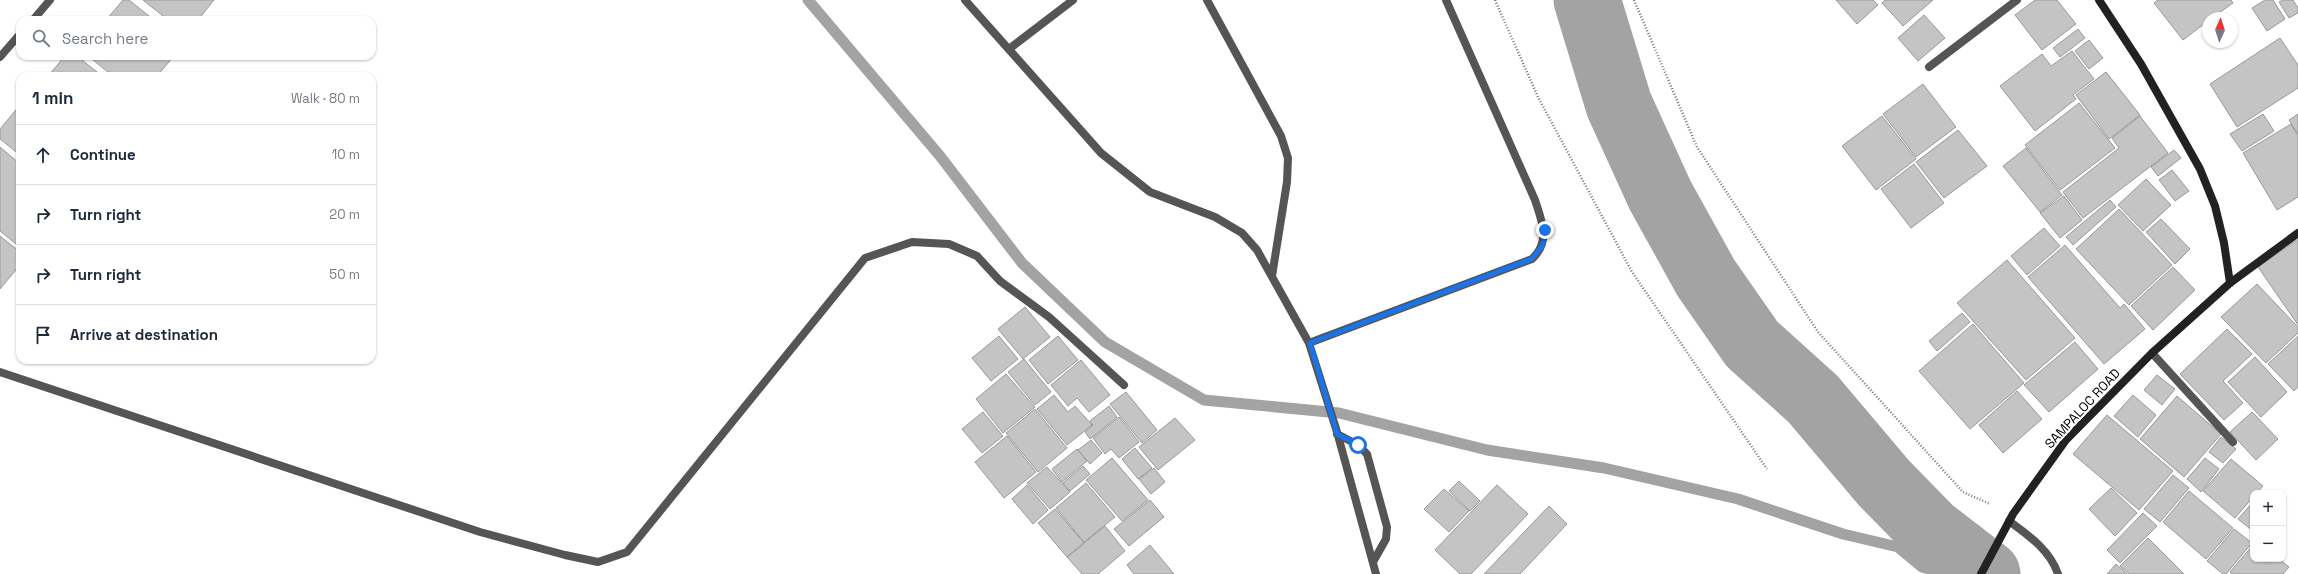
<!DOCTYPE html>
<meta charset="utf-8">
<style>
body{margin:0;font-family:"Space Grotesk",sans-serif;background:#f6f6f7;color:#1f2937}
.controls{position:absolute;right:12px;bottom:12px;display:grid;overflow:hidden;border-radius:8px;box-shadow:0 1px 3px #0004}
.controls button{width:36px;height:36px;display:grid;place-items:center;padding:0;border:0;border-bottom:1px solid #e0e1e3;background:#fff;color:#1f2937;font:20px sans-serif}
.compass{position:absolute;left:2202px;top:12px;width:36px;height:36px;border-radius:50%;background:#fff;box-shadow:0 1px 3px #0004;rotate:3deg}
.stop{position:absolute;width:12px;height:12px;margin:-9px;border:3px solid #1a73e8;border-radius:50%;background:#fff}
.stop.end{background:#1a73e8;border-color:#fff;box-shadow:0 1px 4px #0008}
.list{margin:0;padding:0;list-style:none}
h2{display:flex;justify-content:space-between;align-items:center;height:52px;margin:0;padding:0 16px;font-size:17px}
h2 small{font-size:13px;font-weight:400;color:#747a83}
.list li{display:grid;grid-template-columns:26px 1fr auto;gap:12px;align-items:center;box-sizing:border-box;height:60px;padding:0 16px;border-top:1px solid #e0e1e3}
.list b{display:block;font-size:15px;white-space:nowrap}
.list em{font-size:13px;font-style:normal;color:#747a83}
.icon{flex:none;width:22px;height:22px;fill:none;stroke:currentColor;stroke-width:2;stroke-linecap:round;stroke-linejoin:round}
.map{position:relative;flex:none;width:2298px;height:574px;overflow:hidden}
.search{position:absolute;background:#fff;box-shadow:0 1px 3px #0004;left:16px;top:16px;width:360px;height:44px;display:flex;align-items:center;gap:10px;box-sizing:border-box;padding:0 14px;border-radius:12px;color:#747a83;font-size:15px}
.panel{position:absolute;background:#fff;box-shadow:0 1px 3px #0004;left:16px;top:72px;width:360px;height:292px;border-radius:12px}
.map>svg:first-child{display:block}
</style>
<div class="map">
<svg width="2298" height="574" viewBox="0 0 2298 574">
<rect width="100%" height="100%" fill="#fff"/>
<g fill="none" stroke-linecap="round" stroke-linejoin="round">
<!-- stream -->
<path stroke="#a3a3a3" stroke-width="11" d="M 808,0 L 940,156 L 1022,263 L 1105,342 L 1204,400 L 1339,413 L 1487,450 L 1604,468 L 1738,499 L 1843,534 L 1898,547 L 1922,567 L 1945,574"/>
<!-- river -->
<path stroke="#a3a3a3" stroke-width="67" d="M 1587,0 L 1619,105 L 1660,195 L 1706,278 L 1752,344 L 1813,399 L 1884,483 L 1930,530 L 1987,574"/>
</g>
<!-- building -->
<path fill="#c4c4c4" stroke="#999" d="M 123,0 L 129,0 L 154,20 L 106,20 Z
M 143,0 L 214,0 L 198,20 L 168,20 Z
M 1836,0 L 1873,0 L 1878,5 L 1857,24 Z
M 1885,0 L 1933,0 L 1903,26 L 1882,3 Z
M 2035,0 L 2057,0 L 2076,24 L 2042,50 L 2015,15 Z
M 2158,0 L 2231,0 L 2233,3 L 2212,18 L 2208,18 L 2208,21 L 2183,40 L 2154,3 Z
M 2265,0 L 2273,0 L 2285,19 L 2267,31 L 2252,8 Z
M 2283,0 L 2293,0 L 2298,8 L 2298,13 L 2289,18 L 2279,2 Z
M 1924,15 L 1945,38 L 1918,61 L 1898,38 Z
M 2078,29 L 2085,38 L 2060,57 L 2053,48 Z
M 2280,38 L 2298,65 L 2298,88 L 2237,127 L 2210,84 Z
M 2089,40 L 2103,58 L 2089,69 L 2075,51 Z
M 2072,51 L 2094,79 L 2073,95 L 2076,99 L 2035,131 L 2000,86 L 2042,54 L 2051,66 Z
M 65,56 L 77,56 L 102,76 L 48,76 Z
M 88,56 L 174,56 L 157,76 L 113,76 Z
M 2106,72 L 2140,115 L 2109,139 L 2076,95 Z
M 1923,84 L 1956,127 L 1916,157 L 1883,114 Z
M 2079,103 L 2115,148 L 2060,190 L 2025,145 Z
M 20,105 L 20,155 L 0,139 L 0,129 Z
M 2263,114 L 2274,131 L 2242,151 L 2230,134 Z
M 2298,114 L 2298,134 L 2289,120 Z
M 1882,116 L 1916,159 L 1876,190 L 1842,146 Z
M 2140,116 L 2168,153 L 2083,218 L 2063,192 L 2119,148 L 2112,138 Z
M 2291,124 L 2298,136 L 2298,197 L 2277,210 L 2243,153 Z
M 1958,130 L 1987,166 L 1944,198 L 1916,162 Z
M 0,147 L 20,164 L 20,247 L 0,231 Z
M 2026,148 L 2062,195 L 2040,212 L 2003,166 Z
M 2174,150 L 2181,158 L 2158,176 L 2151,167 Z
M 1914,164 L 1944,203 L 1911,228 L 1881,189 Z
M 2172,170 L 2189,191 L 2175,201 L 2159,180 Z
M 2146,179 L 2171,205 L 2143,231 L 2118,205 Z
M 2064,196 L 2082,220 L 2060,238 L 2040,213 Z
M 2110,200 L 2116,207 L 2073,245 L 2066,237 Z
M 2119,209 L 2172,265 L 2129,305 L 2076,249 Z
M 2161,219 L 2190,249 L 2175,264 L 2146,232 Z
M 2044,228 L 2060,246 L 2027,275 L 2011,256 Z
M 0,236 L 20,252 L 20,265 L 0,289 Z
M 2298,239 L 2298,325 L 2258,267 Z
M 2065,245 L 2120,308 L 2124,304 L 2145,329 L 2104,364 L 2028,277 Z
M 2007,260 L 2075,338 L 2026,380 L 1957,303 Z
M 2173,267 L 2195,290 L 2153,330 L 2131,306 Z
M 2257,284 L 2298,327 L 2298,333 L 2266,363 L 2221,317 Z
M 1025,307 L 1050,337 L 1023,359 L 998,329 Z
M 1962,313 L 1970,322 L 1937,351 L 1929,341 Z
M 1973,324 L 2024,383 L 1970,429 L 1919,371 Z
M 2227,329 L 2252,354 L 2223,381 L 2243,403 L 2224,420 L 2180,374 Z
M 999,336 L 1018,359 L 991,381 L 972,358 Z
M 1058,336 L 1078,360 L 1048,384 L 1029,360 Z
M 2298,336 L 2298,387 L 2294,391 L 2268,364 Z
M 2075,342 L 2098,369 L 2049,412 L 2024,385 Z
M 2255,357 L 2287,392 L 2261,417 L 2228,382 Z
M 1024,359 L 1051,392 L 1035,405 L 1008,372 Z
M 1081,360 L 1110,395 L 1089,412 L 1077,398 L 1068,406 L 1051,385 Z
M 1006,374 L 1035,407 L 1003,433 L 976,399 Z
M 2157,375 L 2175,389 L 2162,405 L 2144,390 Z
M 2017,391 L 2042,419 L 2003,453 L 1979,425 Z
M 1126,392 L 1157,430 L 1142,443 L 1110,404 Z
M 1054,395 L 1068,412 L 1075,406 L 1092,425 L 1067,445 L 1037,409 Z
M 2133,395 L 2156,415 L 2138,437 L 2114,416 Z
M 2177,396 L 2221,434 L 2184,477 L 2140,439 Z
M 1109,406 L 1117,417 L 1090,439 L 1085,432 L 1093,425 L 1090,421 Z
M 1035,409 L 1067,448 L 1038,472 L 1006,433 Z
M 983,412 L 1003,436 L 982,453 L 962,429 Z
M 2252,412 L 2278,439 L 2256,460 L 2230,432 Z
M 2107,415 L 2173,471 L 2139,510 L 2073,454 Z
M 1119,417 L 1139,442 L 1119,458 L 1111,449 L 1105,454 L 1093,438 Z
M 1175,418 L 1195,440 L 1158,470 L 1139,447 Z
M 1007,436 L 1036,472 L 1004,498 L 975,462 Z
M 2221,437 L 2236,449 L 2223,463 L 2209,452 Z
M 1091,440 L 1102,453 L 1090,464 L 1078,450 Z
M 1135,448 L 1152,468 L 1138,479 L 1122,459 Z
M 1077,449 L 1087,461 L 1062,482 L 1052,469 Z
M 1112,458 L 1148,500 L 1122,521 L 1086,480 Z
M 2205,458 L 2219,469 L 2201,492 L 2187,479 Z
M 2231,459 L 2263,486 L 2257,493 L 2253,493 L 2253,497 L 2235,518 L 2203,491 Z
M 1083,466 L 1090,474 L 1070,491 L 1063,483 Z
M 1047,467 L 1070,492 L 1050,509 L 1027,483 Z
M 1154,468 L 1165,482 L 1151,494 L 1139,479 Z
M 2173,475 L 2189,488 L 2160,522 L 2144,509 Z
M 1459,481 L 1480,501 L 1470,511 L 1449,491 Z
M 1086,483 L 1115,517 L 1084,542 L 1056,508 Z
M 1027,485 L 1048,510 L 1033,524 L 1012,499 Z
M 1497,485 L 1528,514 L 1471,574 L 1460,574 L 1435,550 Z
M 2111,488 L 2137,513 L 2115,536 L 2089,509 Z
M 1444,489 L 1469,511 L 1449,532 L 1424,509 Z
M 2189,491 L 2233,528 L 2206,559 L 2163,522 Z
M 1150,500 L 1164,517 L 1129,546 L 1114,529 Z
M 2253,502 L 2253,531 L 2238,519 Z
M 1549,506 L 1567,524 L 1520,574 L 1484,574 Z
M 1055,509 L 1084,543 L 1067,557 L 1038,523 Z
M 2143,513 L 2157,526 L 2120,563 L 2107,550 Z
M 1105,526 L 1125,551 L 1098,574 L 1082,574 L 1067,557 Z
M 2234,529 L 2252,543 L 2226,574 L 2223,574 L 2207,561 Z
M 2148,538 L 2184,574 L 2129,574 L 2120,566 Z
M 1150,545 L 1174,574 L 1134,574 L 1127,565 Z
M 2253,545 L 2253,559 L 2279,559 L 2289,567 L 2283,574 L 2232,574 L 2230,572 Z
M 2116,564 L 2127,574 L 2107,574 Z"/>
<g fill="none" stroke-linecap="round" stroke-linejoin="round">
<!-- path -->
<path stroke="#777" stroke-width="2.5" stroke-dasharray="1 2" stroke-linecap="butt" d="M 1495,0 L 1538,97 L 1632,272 L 1767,469
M 1634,0 L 1697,147 L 1818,332 L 1963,492 L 1990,504"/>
<!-- service -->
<path stroke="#555" stroke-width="8" d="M 965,0 L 1101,153 L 1150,192 L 1215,217 L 1242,233 L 1257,250 L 1309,343
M 1207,0 L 1281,136 L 1288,158 L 1287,182 L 1272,276
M 1009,49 L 1073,0
M 1337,434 L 1358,445 L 1367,454 L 1387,527 L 1386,539 L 1373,562
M 1376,574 L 1337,432 L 1309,343 L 1532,259 C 1551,241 1542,222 1535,200 L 1446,0"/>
<!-- minor -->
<path stroke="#555" stroke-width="8" d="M 33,20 L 50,0
M 0,57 L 20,34
M 1929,67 L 2017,0
M 2152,353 L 2233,442
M 0,372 L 480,532 L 565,555 L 598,562 L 627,552 L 865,258 L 912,242 L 949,244 L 977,256 L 1000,281 L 1049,317 L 1124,385
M 2009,521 C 2028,535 2050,550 2058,574"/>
<!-- secondary -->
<path stroke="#222" stroke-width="8" d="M 2099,0 L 2141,64 L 2200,169 L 2215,206 L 2224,243 L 2230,283
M 1981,574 L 2013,514 L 2066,440 L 2152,353 L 2230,283 L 2298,233"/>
</g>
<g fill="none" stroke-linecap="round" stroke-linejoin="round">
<!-- route -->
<path stroke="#1a73e8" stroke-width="5" d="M 1358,445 L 1337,434 L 1310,343 L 1532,259 L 1543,245 L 1545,230"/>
</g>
<g text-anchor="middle" stroke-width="4" stroke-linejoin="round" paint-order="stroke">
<!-- street labels -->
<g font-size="13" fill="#000" stroke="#fff">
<text transform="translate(2082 408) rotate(-47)" y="5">SAMPALOC ROAD</text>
</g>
</g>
</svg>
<div class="controls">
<button>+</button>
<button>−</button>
</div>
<svg class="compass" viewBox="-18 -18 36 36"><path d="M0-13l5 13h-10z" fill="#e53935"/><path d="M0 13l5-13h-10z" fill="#747a83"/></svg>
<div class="stop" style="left:1358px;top:445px"></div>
<div class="stop end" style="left:1545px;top:230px"></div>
<div class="search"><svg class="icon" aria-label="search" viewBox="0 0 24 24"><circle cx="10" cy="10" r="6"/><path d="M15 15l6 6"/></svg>Search here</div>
<section class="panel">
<h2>1 min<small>Walk · 80 m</small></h2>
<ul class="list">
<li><svg class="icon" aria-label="ahead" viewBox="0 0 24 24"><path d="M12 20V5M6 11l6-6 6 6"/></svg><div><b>Continue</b></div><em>10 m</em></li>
<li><svg class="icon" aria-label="right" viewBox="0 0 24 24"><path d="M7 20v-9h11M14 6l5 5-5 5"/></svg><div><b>Turn right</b></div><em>20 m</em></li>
<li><svg class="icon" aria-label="right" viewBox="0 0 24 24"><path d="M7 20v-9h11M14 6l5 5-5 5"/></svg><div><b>Turn right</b></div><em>50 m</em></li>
<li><svg class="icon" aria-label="arrive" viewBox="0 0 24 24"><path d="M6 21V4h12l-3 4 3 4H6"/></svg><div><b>Arrive at destination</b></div></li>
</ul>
</section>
</div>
